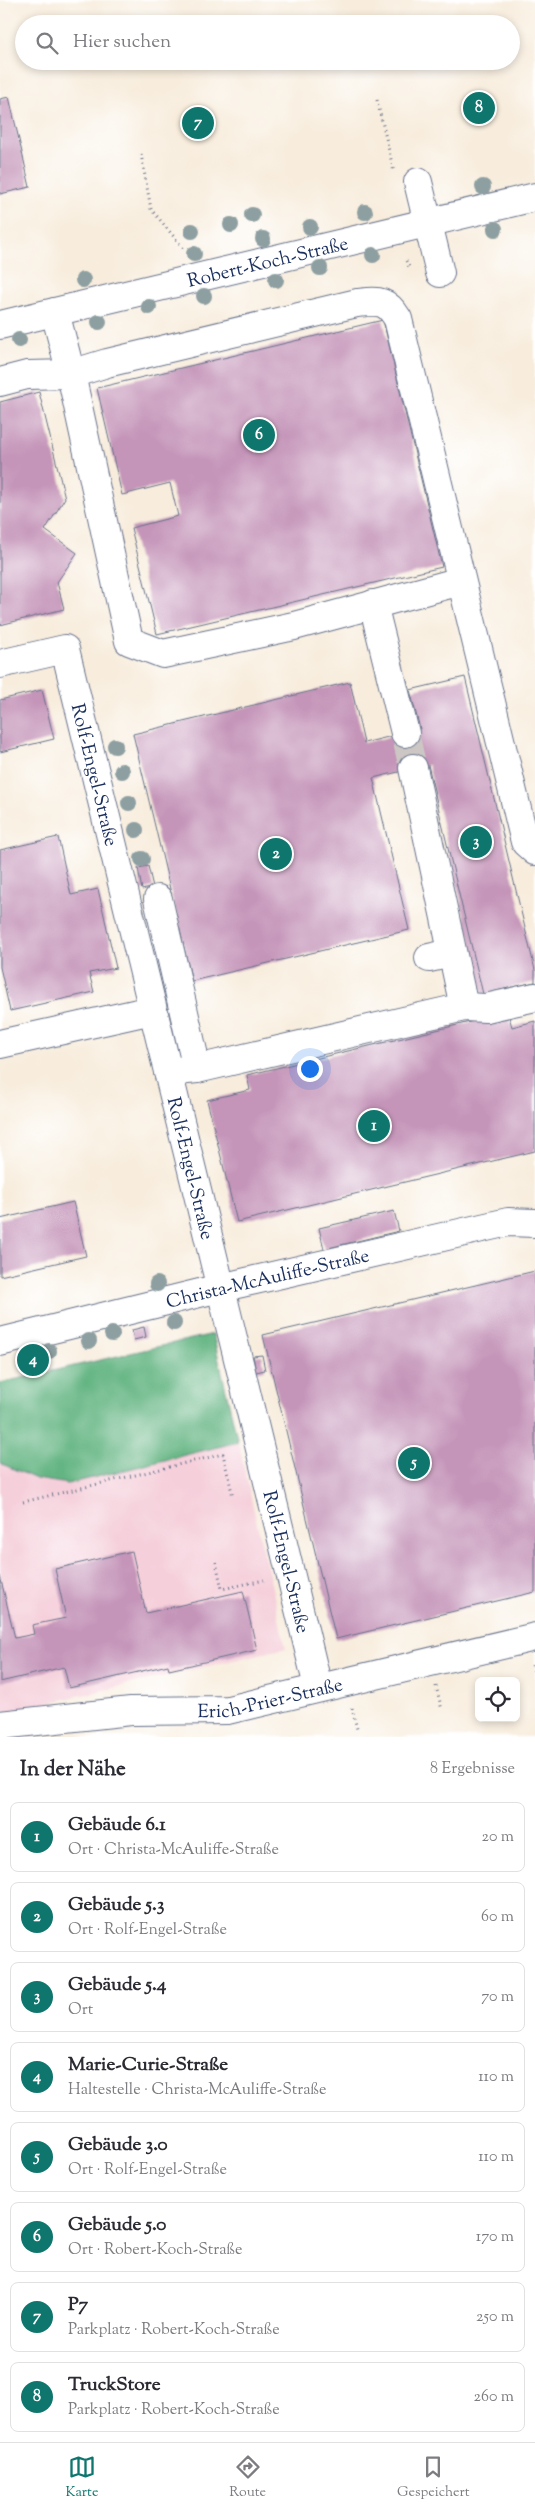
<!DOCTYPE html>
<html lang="de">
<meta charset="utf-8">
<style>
body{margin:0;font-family:"Sorts Mill Goudy",serif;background:#f7f7f7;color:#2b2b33}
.controls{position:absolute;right:15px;bottom:15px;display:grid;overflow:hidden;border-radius:8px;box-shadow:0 2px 8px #0003}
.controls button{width:45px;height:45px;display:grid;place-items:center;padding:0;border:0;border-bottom:1px solid #e1e1e2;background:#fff;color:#2b2b33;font:25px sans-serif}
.you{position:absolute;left:309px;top:1068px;width:18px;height:18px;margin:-12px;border:4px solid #fff;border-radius:50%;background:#1a73e8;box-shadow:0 0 0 8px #1a73e833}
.badge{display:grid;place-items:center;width:32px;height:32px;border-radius:50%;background:#0f766e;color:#fff;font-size:16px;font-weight:700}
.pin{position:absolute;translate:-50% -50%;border:2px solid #fff;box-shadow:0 1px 5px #0006}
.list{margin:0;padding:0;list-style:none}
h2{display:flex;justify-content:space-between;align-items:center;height:65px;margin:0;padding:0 20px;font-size:21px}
h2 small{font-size:16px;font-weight:400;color:#7c7c81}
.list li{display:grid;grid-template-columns:32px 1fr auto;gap:15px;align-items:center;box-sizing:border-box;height:70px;margin:0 10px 10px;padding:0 10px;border:1px solid #e1e1e2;border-radius:8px}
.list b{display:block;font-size:19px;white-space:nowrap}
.list p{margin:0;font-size:16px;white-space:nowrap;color:#7c7c81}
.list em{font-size:16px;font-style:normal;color:#7c7c81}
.icon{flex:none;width:28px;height:28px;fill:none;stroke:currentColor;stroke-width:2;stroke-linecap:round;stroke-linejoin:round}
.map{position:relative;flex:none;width:535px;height:1737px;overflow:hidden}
.search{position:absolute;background:#fff;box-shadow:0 2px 8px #0003;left:15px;right:15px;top:15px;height:55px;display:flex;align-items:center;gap:12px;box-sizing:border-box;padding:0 18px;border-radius:28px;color:#7c7c81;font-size:19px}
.sheet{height:705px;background:#fff}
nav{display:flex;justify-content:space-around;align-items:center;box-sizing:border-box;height:70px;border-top:1px solid #e1e1e2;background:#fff;font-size:14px;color:#7c7c81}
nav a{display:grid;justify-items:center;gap:2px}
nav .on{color:#0f766e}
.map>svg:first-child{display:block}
</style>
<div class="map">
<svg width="535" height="1737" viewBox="0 0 535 1737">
<rect width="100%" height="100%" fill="#fff"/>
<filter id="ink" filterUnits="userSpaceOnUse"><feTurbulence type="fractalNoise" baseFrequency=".02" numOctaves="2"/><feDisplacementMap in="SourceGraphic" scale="10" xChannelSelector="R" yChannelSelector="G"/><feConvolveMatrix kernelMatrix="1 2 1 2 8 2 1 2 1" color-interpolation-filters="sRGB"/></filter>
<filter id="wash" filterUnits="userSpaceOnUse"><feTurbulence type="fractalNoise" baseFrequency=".0096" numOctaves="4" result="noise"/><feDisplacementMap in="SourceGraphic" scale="20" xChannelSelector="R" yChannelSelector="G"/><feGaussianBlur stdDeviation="1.12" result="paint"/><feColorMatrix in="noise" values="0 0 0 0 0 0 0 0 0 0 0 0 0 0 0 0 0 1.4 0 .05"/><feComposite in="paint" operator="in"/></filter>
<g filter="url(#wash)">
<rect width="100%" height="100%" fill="#f8eddd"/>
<!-- built -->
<path fill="#f5cfda" d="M 213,1334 L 286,1648 L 0,1714 L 0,1383 Z"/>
<!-- forest -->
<path fill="#62b481" stroke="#3e7270" d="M 213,1334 L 238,1442 L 68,1484 L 36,1479 L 0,1463 L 0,1383 Z"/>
<g id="blocks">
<!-- building -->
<path fill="#c595b9" d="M 9,97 L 30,187 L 0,194 L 0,99 Z
M 383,320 L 442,567 L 157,634 L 131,528 L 178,516 L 170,483 L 122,495 L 97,388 Z
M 39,392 L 65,498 L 45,530 L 77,553 L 57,582 L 64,609 L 0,625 L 0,402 Z
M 465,677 L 535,970 L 535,982 L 483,994 L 428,765 L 373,778 L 409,930 L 192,981 L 133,734 L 350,682 L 364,743 L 420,729 L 410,690 Z
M 42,690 L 54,739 L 0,752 L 0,700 Z
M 58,837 L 71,895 L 98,889 L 116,968 L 89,973 L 94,992 L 10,1011 L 0,967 L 0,850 Z
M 148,866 L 153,887 L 142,890 L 138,868 Z
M 508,1013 L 512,1027 L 535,1021 L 535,1151 L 237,1222 L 207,1100 L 250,1090 L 247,1075 Z
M 73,1202 L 86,1256 L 0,1276 L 0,1219 Z
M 394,1211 L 399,1231 L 324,1249 L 319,1228 Z
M 535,1271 L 535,1592 L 336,1639 L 263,1335 Z
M 144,1327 L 146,1337 L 134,1340 L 132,1330 Z
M 262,1355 L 265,1370 L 256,1372 L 253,1356 Z
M 132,1551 L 146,1613 L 243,1591 L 257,1650 L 169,1670 L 168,1665 L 69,1688 L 64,1667 L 0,1682 L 0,1576 L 15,1638 L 34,1634 L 32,1625 L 66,1618 L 55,1569 Z"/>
</g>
</g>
<g filter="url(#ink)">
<use href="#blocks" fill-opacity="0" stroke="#68728a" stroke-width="1"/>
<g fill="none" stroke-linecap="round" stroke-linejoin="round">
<!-- minor-tunnel -->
<path stroke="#ccc7c4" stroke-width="28" stroke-dasharray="28 14" stroke-linecap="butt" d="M 405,733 L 413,768"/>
<defs>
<g id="minor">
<path d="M 418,182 L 440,273"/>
<path d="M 55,312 L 71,374 L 129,641 L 163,654 L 294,626 L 461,581"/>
<path id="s1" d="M 0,325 L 535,197"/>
<path d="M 0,382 L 27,375 L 71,374 L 107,363 L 357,303 C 379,301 386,299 398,319 L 525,842 L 535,851"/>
<path d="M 373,604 L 405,733"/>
<path id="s2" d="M 0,664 L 65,649 L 318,1687"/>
<path d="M 413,768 L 464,1007"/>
<path d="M 158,899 L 197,1069"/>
<path d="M 429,958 L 452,953"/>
<path d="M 0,1044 L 152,1010"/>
<path d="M 168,1072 L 197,1069 L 464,1007 L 486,1008 L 535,997"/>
<path id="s3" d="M 0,1342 L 220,1288 L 508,1222 L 535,1223"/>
<path id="s4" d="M 0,1725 L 131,1711 L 228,1710 L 535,1637"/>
</g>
</defs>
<!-- minor casing -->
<use href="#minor" stroke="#68728a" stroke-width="30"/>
<!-- path -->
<path stroke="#68728a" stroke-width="3" stroke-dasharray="1 4" stroke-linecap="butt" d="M 377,100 L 394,172
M 141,154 L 151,209 L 184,249
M 406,261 L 410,269
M 23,1502 L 223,1454 L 233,1497
M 216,1562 L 222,1589 L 264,1580
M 532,1665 L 535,1676
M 436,1686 L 442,1710
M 352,1708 L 357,1729"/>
<!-- minor -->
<use href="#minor" stroke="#fff" stroke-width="28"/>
</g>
<!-- trees -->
<g fill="#8e9fa1">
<circle cx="483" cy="187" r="8"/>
<circle cx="365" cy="212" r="8"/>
<circle cx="252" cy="215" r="8"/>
<circle cx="231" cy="225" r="8"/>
<circle cx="310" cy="227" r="8"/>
<circle cx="495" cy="229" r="8"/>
<circle cx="192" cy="231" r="8"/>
<circle cx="263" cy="239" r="8"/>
<circle cx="194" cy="254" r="8"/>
<circle cx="373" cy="255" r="8"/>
<circle cx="320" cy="268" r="8"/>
<circle cx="83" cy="280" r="8"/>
<circle cx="276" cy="280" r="8"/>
<circle cx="204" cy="296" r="8"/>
<circle cx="149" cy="307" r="8"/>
<circle cx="99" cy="322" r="8"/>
<circle cx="19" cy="340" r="8"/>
<circle cx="115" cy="746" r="8"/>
<circle cx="122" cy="771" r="8"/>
<circle cx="129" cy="803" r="8"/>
<circle cx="136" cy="830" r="8"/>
<circle cx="142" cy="859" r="8"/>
<circle cx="157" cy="1284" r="8"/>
<circle cx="174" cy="1323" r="8"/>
<circle cx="112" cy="1334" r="8"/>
<circle cx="89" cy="1341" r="8"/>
<circle cx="49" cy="1351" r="8"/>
</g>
</g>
<g text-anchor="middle" stroke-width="4" stroke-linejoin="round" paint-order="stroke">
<!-- street labels -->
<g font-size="19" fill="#1b2f5e" stroke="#fff">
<text dy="7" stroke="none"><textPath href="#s1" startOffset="275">Robert-Koch-Straße</textPath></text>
<text dy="7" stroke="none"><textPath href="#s2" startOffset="196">Rolf-Engel-Straße</textPath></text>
<text dy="7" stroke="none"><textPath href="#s2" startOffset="601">Rolf-Engel-Straße</textPath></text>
<text dy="7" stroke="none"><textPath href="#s3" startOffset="275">Christa-McAuliffe-Straße</textPath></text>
<text dy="7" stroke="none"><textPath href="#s2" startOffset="1006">Rolf-Engel-Straße</textPath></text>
<text dy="7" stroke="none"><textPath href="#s4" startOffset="272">Erich-Prier-Straße</textPath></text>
</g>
</g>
</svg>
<div class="controls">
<button><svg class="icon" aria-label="locate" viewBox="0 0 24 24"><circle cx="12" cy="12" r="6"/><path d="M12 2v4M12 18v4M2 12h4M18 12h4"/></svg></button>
</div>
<div class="you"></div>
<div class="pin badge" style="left:374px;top:1126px">1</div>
<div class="pin badge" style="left:276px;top:854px">2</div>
<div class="pin badge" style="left:476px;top:842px">3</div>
<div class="pin badge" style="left:33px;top:1360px">4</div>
<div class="pin badge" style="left:414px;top:1463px">5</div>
<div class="pin badge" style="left:259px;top:435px">6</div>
<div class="pin badge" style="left:198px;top:123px">7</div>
<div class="pin badge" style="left:479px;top:108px">8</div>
<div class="search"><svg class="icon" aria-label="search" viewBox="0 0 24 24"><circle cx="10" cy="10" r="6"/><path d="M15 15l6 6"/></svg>Hier suchen</div>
</div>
<section class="sheet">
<h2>In der Nähe<small>8 Ergebnisse</small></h2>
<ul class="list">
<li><span class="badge">1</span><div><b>Gebäude 6.1</b><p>Ort · Christa-McAuliffe-Straße</p></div><em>20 m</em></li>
<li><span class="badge">2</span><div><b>Gebäude 5.3</b><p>Ort · Rolf-Engel-Straße</p></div><em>60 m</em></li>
<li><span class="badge">3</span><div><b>Gebäude 5.4</b><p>Ort</p></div><em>70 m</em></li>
<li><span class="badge">4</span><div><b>Marie-Curie-Straße</b><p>Haltestelle · Christa-McAuliffe-Straße</p></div><em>110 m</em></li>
<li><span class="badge">5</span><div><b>Gebäude 3.0</b><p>Ort · Rolf-Engel-Straße</p></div><em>110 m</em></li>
<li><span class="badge">6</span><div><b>Gebäude 5.0</b><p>Ort · Robert-Koch-Straße</p></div><em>170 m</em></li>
<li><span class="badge">7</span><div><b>P7</b><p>Parkplatz · Robert-Koch-Straße</p></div><em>250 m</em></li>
<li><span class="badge">8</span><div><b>TruckStore</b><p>Parkplatz · Robert-Koch-Straße</p></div><em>260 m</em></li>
</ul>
</section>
<nav>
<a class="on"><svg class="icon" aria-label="map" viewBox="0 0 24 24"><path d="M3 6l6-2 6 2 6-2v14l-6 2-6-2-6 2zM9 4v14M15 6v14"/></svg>Karte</a>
<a><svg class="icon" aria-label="directions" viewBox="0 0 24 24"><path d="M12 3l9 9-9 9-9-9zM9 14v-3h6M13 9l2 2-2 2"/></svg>Route</a>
<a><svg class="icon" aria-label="saved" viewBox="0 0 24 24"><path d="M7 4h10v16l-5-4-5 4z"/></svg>Gespeichert</a>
</nav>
